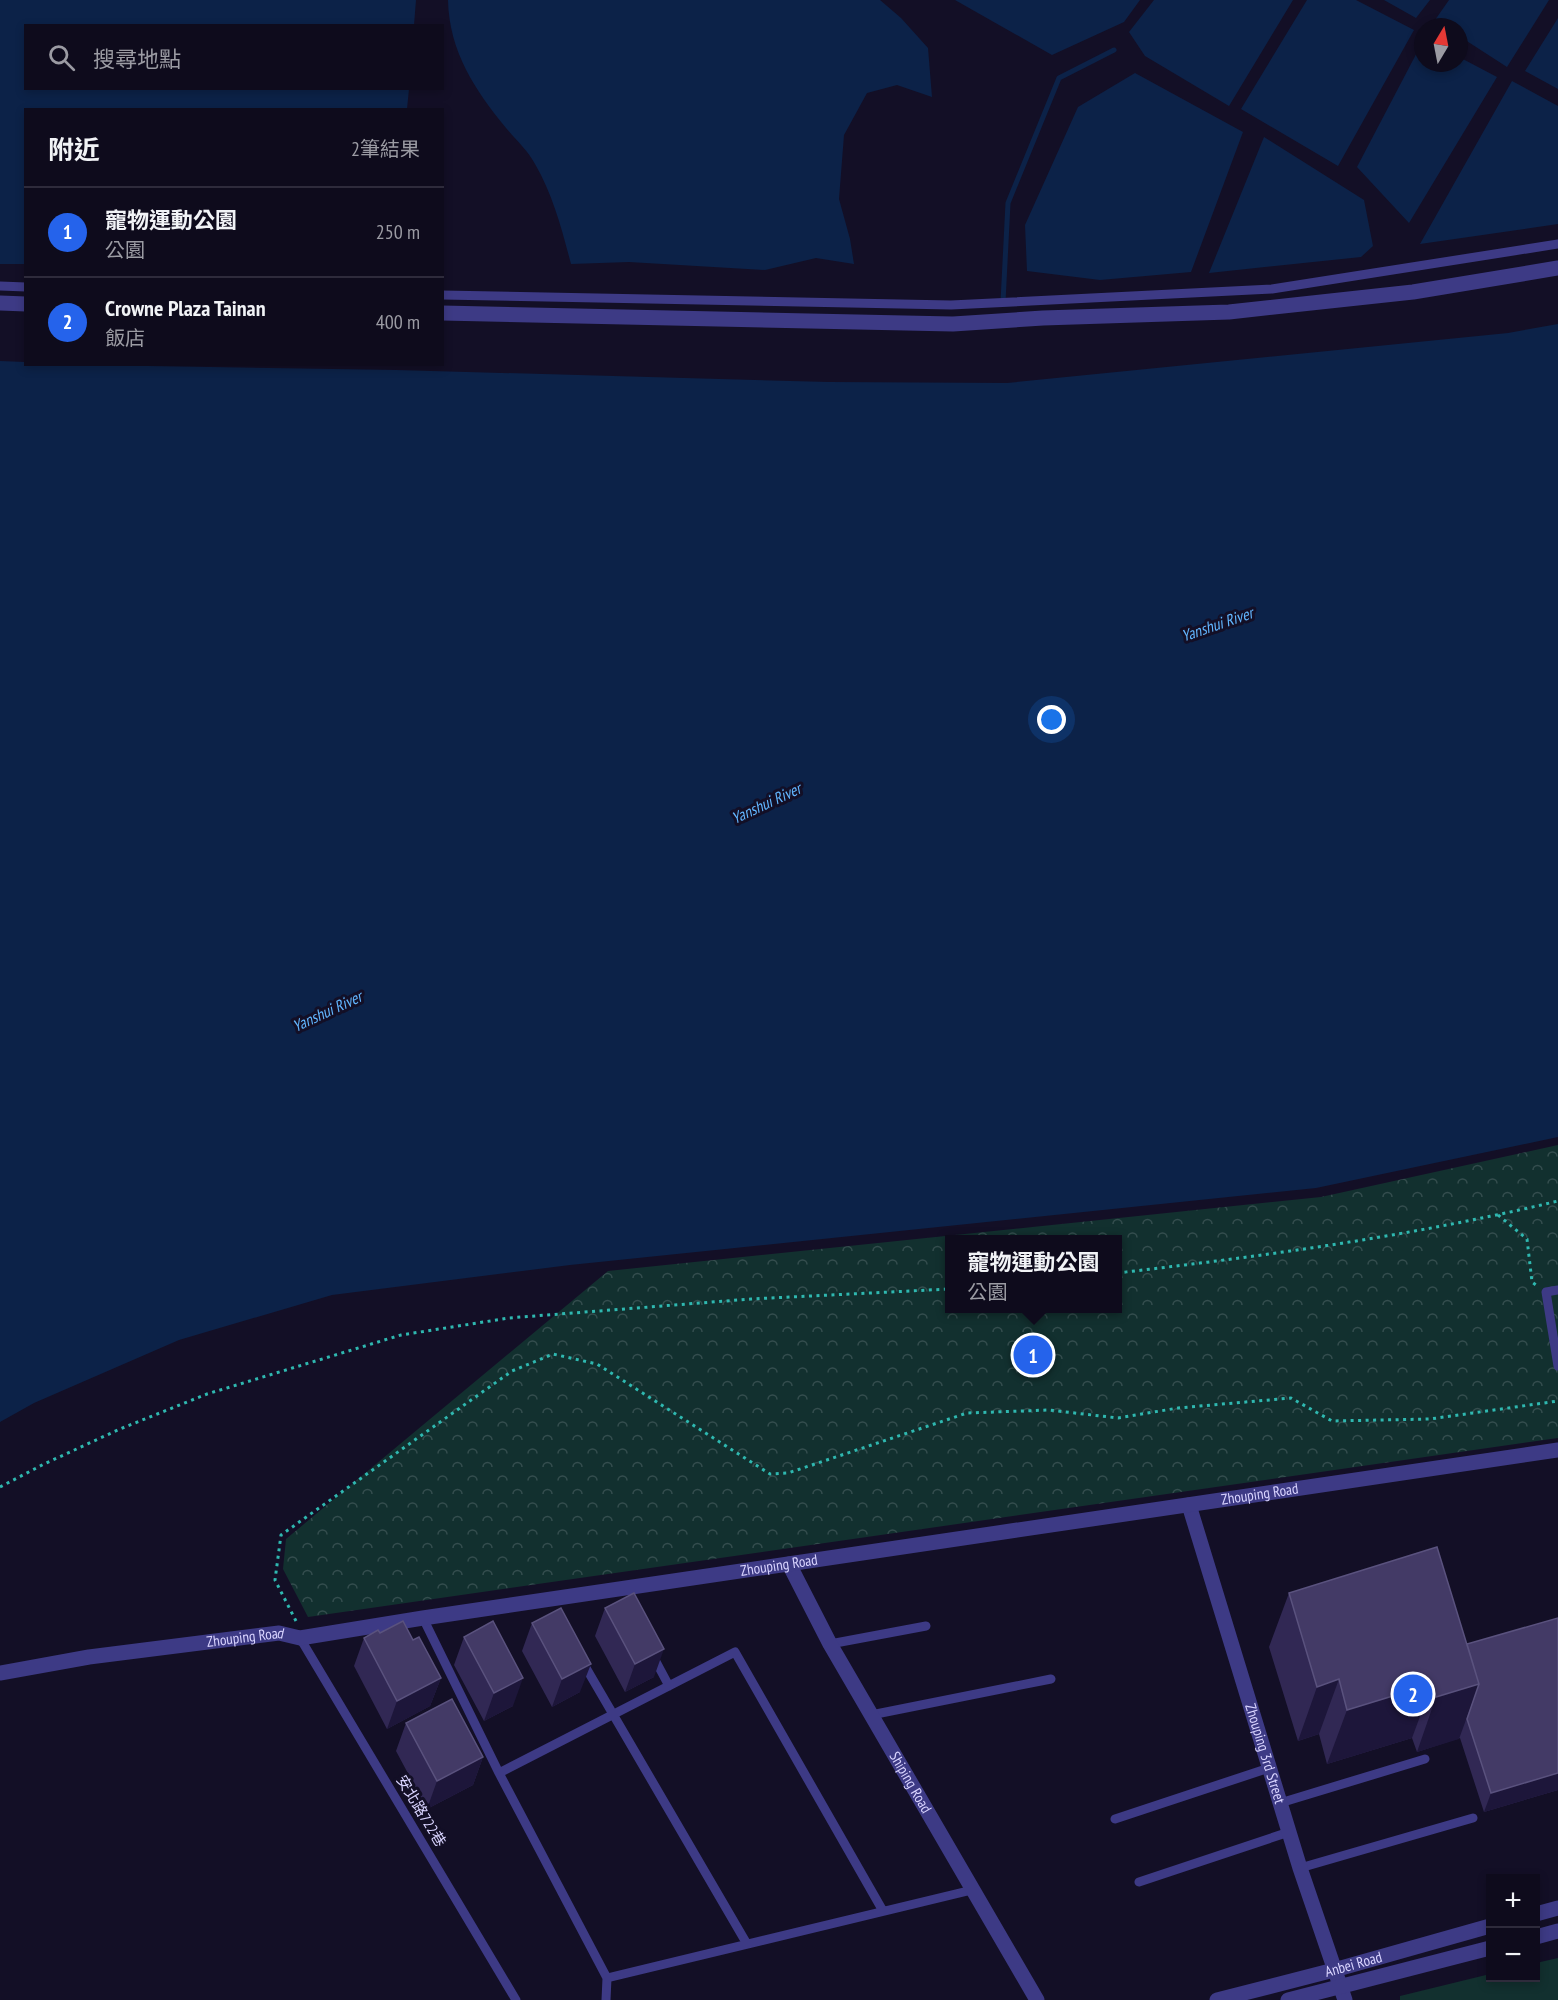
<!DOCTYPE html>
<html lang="zh-TW">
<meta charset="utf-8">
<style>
body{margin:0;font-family:"PT Sans Narrow","Noto Sans TC",sans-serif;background:#171425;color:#f1f3f6}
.controls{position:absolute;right:18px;bottom:18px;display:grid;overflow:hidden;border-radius:0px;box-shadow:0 3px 9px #0003}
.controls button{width:54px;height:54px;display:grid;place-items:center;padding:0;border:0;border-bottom:2px solid #2e2b3b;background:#0e0b1c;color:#f1f3f6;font:30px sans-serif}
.compass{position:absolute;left:1414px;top:18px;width:54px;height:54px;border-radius:50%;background:#0e0b1c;box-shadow:0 3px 9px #0003;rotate:10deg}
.you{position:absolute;left:1052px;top:720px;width:21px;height:21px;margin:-15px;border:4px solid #fff;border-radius:50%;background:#1a73e8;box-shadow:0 0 0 9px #1a73e833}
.badge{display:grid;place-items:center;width:39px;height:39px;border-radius:50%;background:#2563eb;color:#fff;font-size:20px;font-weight:700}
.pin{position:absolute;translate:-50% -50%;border:3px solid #fff;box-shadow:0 2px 6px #0006}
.popup{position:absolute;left:945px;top:1235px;width:177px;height:78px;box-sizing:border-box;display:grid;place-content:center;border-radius:0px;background:#0e0b1c;filter:drop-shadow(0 2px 4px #0005);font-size:20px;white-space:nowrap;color:#9b9ba3}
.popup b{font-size:22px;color:#f1f3f6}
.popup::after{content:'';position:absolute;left:50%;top:100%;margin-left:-12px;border:12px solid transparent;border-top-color:#0e0b1c}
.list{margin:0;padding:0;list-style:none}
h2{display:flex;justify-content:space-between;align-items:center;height:78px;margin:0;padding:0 24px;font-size:26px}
h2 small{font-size:20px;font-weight:400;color:#9b9ba3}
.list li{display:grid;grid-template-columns:39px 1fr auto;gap:18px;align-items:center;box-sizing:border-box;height:90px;padding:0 24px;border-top:2px solid #2e2b3b}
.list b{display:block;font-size:22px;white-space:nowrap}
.list p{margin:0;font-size:20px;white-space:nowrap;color:#9b9ba3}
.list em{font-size:20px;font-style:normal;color:#9b9ba3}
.icon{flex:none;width:33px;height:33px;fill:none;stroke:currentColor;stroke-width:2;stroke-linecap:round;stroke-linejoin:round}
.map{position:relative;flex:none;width:1558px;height:2000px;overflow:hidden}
.search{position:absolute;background:#0e0b1c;box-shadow:0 3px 9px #0003;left:24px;top:24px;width:420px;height:66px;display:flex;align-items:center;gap:15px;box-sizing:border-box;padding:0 21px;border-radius:0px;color:#9b9ba3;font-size:22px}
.panel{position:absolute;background:#0e0b1c;box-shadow:0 3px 9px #0003;left:24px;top:108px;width:420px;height:258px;border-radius:0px}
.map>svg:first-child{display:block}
</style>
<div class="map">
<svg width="1558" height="2000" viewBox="0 0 1558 2000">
<defs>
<pattern id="forest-crowns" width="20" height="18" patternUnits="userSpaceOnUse" patternTransform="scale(1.5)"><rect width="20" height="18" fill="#12302f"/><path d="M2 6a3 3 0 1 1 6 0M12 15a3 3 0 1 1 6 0" fill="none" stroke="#344d4e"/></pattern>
</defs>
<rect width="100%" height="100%" fill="#130f26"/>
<!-- forest -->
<path fill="url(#forest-crowns)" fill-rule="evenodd" d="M 1558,1145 L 1558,1438 L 308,1617 L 283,1569 L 286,1539 L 608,1271 L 1321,1197 ZM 949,1240 L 1117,1240 L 1117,1308 L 949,1308 Z"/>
<!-- garden -->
<path fill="#12302f" d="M 1558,1958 L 1558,2000 L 1400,2000 L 1400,1996 L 1490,1974 L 1490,1978 L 1536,1978 L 1536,1963 Z"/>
<!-- water -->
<path fill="#0c2248" d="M 0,0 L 416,0 L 414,25 L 26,26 L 26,88 L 409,89 L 407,109 L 26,110 L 25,264 L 0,264 Z
M 448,0 L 880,0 L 901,18 L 928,48 L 932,97 L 897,85 L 867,93 L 844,135 L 839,199 L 850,239 L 854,264 L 816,258 L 765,270 L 629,262 L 571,264 C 562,230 553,195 535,164 C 528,151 516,140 506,128 C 475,90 449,51 448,0 Z
M 955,0 L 1140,0 L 1124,22 L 1052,55 Z
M 1154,0 L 1293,0 L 1229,106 L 1145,56 L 1129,32 Z
M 1307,0 L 1356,0 L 1414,30 L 1338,166 L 1241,109 Z
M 1384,0 L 1430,0 L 1416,18 Z
M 1449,0 L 1549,0 L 1507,67 L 1459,36 L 1459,27 L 1446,27 L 1435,20 Z
M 1558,18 L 1558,89 L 1525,71 Z
M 1423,41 L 1423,63 L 1459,63 L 1459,57 L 1497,77 L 1409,223 L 1357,167 Z
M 1135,73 L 1243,132 L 1191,272 L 1100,280 L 1027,271 L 1025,225 L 1078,107 Z
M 1512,81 L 1558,106 L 1558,224 L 1420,244 Z
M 1264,137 L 1364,200 L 1373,246 L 1361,257 L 1209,273 Z
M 1558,324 L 1558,1137 L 1316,1188 L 570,1265 L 332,1295 L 179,1340 L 34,1403 L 0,1422 L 0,361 L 25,362 L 26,364 L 397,370 L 829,382 L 1007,383 L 1508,333 Z"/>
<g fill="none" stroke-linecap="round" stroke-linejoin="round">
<!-- stream -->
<path stroke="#0c2248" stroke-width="5" d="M 1003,302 L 1008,203 L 1059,78 L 1114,50"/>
<!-- path -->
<path stroke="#2fb8b0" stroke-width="3" stroke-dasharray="3 4.5" stroke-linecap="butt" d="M 1498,1215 L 1527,1239 L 1532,1282 L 1536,1285
M 1117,1273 C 1265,1256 1413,1236 1558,1201
M 0,1487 L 44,1464 L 120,1429 L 207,1394 L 401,1335 L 509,1318 L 751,1299 L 949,1289
M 296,1621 L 275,1580 L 281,1535 L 512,1371 L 553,1354 L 597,1364 L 770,1474 L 788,1473 L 967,1413 L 1049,1410 L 1118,1418 L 1178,1408 L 1291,1398 L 1332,1421 L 1430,1419 L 1558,1401"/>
<!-- service -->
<path stroke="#3d3a85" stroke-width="9" d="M 0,286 L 26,287
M 442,295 L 951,305 L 1272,289 L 1558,244
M 1558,1290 L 1546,1292 L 1558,1366
M 423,1618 L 499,1773 L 607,1978 L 606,2000
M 300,1638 L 516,2000
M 830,1644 L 926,1626
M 653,1656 L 669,1686
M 582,1661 L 747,1944
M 871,1715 L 1051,1679
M 499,1773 L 735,1652 L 883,1911
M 1280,1803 L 1425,1759
M 1115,1819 L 1269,1768
M 1300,1868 L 1473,1818
M 1139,1882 L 1289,1832
M 607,1978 L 972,1890"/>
<!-- pedestrian -->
<path stroke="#3d3a85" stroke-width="15" d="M 0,303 L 26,304
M 442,313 L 953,324 L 1043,318 L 1229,312 L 1413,292 L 1558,268"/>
<!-- minor -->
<g stroke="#3d3a85" stroke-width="15">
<path id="s1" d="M 1189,1505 L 1300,1868 L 1345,2000"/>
<path id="s2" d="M 789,1564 L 830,1644 L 1037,2000"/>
<path id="s3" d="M 0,1673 L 89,1657 L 279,1633 L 300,1638 L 423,1618 L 1558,1450"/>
</g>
<!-- tertiary -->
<g stroke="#3d3a85" stroke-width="15">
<path d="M 1536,1914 L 1558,1908"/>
<path d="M 1536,1937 L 1558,1931"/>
<path id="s4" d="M 1217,2000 L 1334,1970 L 1490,1926"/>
<path d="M 1288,2000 L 1490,1948"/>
</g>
</g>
<!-- wall -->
<path fill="#312854" d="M 1289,1593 L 1467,1644 L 1558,1618 L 1558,1790 L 1484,1812 L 1460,1738 L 1417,1752 L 1412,1738 L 1327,1764 L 1319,1734 L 1298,1741 L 1269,1647 Z
M 605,1608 L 654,1677 L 625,1692 L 595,1636 Z
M 532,1623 L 580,1692 L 552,1707 L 522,1651 Z
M 380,1633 L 413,1640 L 441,1678 L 430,1706 L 387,1729 L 354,1666 L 364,1638 Z
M 464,1637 L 513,1706 L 484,1721 L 454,1665 Z
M 406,1723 L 483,1757 L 473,1785 L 427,1809 L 396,1751 Z"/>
<!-- shaded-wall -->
<path fill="#1d163a" d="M 664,1649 L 654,1677 L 625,1692 L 635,1664 Z
M 591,1664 L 580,1692 L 552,1707 L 562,1679 Z
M 441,1678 L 430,1706 L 387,1729 L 397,1701 Z
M 523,1678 L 513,1706 L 484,1721 L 494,1693 Z
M 1339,1679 L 1319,1734 L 1298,1741 L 1317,1687 Z
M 1432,1684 L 1412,1738 L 1327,1764 L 1347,1710 Z
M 1479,1684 L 1459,1739 L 1417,1752 L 1436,1697 Z
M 483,1757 L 473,1785 L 427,1809 L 437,1781 Z
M 1558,1773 L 1558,1790 L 1484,1812 L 1491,1793 Z"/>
<!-- building -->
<path fill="#433a66" stroke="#5a527e" stroke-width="1.5" d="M 1437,1547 L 1479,1684 L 1436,1697 L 1432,1684 L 1347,1710 L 1339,1679 L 1317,1687 L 1289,1593 Z
M 634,1593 L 664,1649 L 635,1664 L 605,1608 Z
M 561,1608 L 591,1664 L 562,1679 L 532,1623 Z
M 1558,1618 L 1558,1773 L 1491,1793 L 1467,1719 L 1479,1684 L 1467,1644 Z
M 403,1621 L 413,1640 L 419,1637 L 441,1678 L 397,1701 L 364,1638 L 378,1630 L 380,1633 Z
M 493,1621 L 523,1678 L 494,1693 L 464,1637 Z
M 452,1699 L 483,1757 L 437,1781 L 406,1723 Z"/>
<g text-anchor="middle" stroke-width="6" stroke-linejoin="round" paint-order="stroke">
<!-- street labels -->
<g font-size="15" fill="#d9d4ff" stroke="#130f26">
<text dy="5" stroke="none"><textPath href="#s3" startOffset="1274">Zhouping Road</textPath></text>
<text dy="5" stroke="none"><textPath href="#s3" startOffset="788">Zhouping Road</textPath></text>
<text dy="5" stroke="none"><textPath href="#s3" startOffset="248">Zhouping Road</textPath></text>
<text dy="5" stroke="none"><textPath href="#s1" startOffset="260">Zhouping 3rd Street</textPath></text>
<text dy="5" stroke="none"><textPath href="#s2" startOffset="250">Shiping Road</textPath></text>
<text transform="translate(421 1811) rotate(59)" y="5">安北路722巷</text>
<text dy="5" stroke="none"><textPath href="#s4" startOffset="141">Anbei Road</textPath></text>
</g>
<!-- water labels -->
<g font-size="16" font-style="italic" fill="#62b6ff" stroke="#130f26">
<text transform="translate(1217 624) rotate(-19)" y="6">Yanshui River</text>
<text transform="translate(766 803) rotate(-25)" y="6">Yanshui River</text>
<text transform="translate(327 1011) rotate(-25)" y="6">Yanshui River</text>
</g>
</g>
</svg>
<div class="controls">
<button>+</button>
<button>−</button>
</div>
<svg class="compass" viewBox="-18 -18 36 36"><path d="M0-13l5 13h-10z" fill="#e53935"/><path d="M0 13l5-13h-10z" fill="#9b9ba3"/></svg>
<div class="you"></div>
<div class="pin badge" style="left:1033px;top:1355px">1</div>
<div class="popup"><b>寵物運動公園</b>公園</div>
<div class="pin badge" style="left:1413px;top:1694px">2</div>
<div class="search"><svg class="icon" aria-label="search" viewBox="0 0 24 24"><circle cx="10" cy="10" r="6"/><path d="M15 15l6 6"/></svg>搜尋地點</div>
<section class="panel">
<h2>附近<small>2筆結果</small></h2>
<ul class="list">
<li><span class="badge">1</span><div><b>寵物運動公園</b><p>公園</p></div><em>250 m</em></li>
<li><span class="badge">2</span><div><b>Crowne Plaza Tainan</b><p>飯店</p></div><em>400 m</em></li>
</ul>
</section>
</div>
